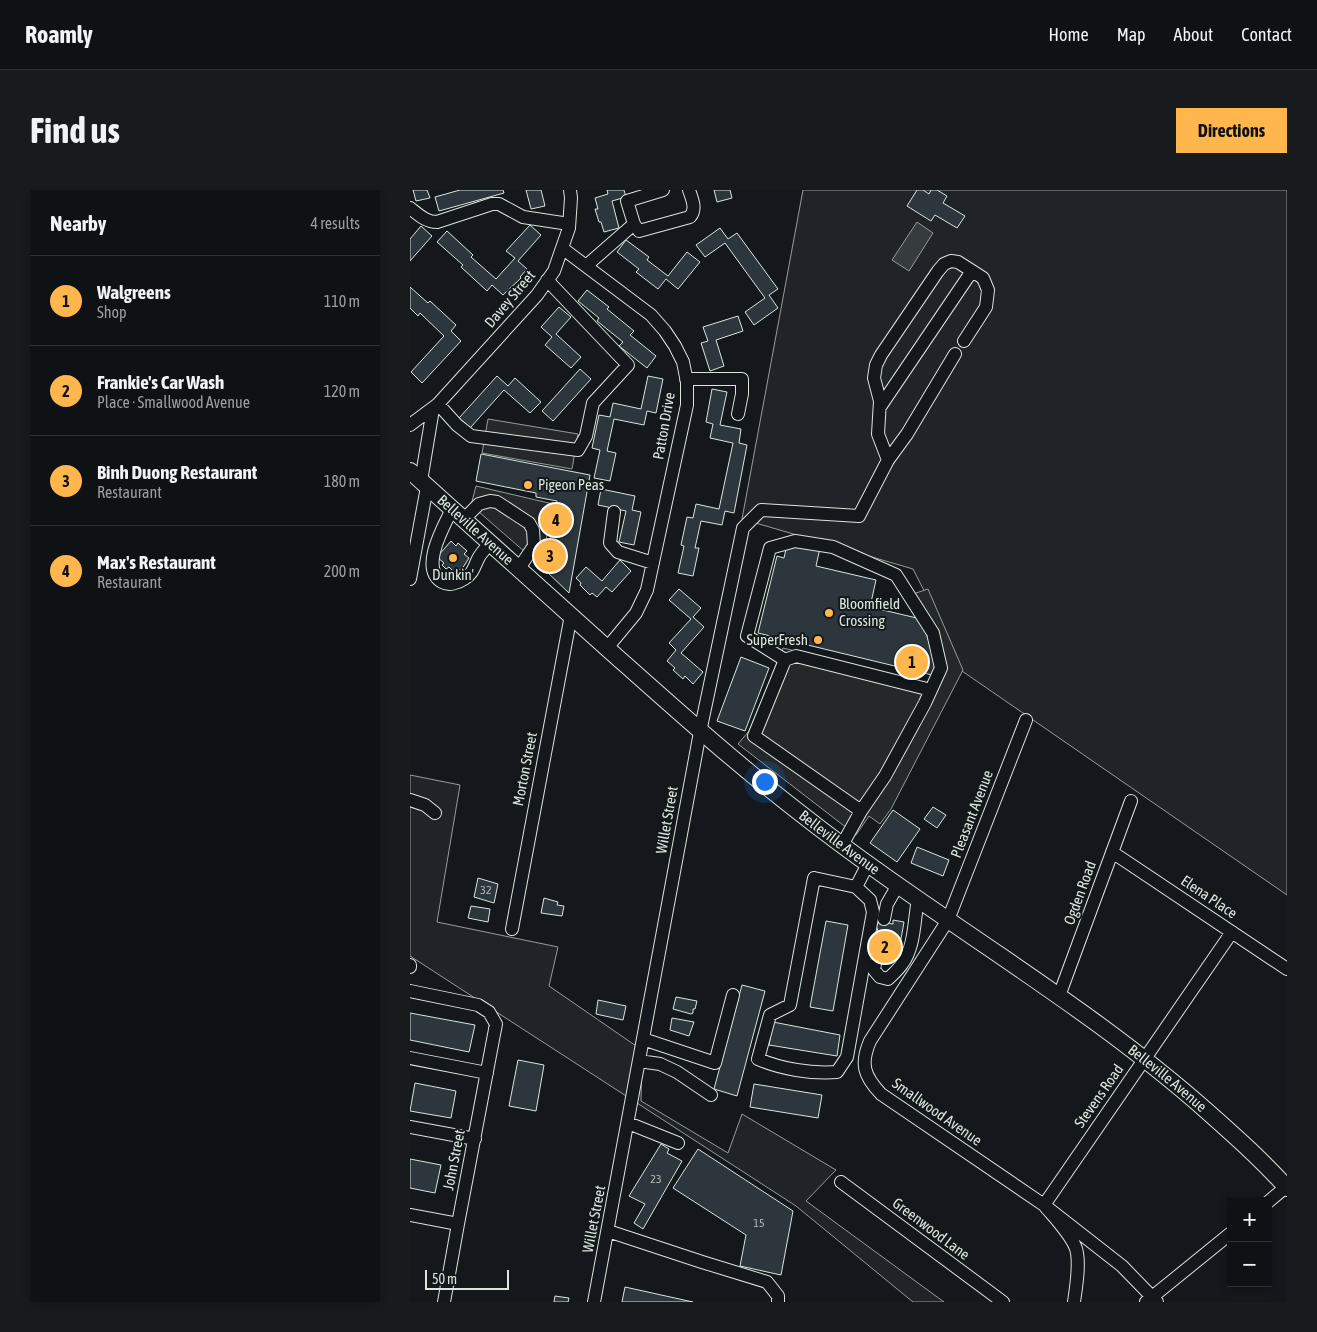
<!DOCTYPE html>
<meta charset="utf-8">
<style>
body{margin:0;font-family:"Asap Condensed",sans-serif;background:#181b1e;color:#f1f3f6}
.controls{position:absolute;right:15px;bottom:15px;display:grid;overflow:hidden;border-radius:0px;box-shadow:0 2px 8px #0003}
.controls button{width:45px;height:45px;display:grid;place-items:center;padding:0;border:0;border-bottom:1px solid #2f3234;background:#0f1215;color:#f1f3f6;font:25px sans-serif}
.scale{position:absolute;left:15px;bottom:12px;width:84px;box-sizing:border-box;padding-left:5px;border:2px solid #d8e6dc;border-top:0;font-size:14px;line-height:18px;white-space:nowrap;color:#d8e6dc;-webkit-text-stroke:4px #14181c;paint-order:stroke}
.you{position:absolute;left:354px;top:591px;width:18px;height:18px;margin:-12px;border:4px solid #fff;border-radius:50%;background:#1a73e8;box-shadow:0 0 0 8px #1a73e833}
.badge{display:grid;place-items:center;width:32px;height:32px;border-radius:50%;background:#ffb74d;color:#111;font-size:16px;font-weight:700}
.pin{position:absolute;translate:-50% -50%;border:2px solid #fff;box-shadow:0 1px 5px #0006}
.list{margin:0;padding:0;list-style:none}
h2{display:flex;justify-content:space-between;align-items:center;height:65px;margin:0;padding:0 20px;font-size:21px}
h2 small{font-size:16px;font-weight:400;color:#9b9ea0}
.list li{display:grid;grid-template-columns:32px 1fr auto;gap:15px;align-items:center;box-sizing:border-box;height:90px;padding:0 20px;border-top:1px solid #2f3234}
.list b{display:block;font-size:19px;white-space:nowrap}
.list p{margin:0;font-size:16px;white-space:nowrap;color:#9b9ea0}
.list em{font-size:16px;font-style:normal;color:#9b9ea0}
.map{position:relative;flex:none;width:877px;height:1112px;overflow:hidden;border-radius:0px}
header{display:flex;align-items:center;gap:30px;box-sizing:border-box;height:70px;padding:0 25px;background:#0f1215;border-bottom:1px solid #2f3234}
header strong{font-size:24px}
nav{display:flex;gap:28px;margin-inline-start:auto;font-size:18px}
.intro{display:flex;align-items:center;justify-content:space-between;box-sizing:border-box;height:120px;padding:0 30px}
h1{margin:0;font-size:35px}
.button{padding:12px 22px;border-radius:0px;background:#ffb74d;color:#111;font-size:18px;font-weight:700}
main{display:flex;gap:30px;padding:0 30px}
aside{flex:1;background:#0f1215;border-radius:0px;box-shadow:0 2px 8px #0003}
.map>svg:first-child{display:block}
</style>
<header>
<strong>Roamly</strong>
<nav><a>Home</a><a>Map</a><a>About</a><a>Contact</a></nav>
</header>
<div class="intro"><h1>Find us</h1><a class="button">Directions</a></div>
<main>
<aside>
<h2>Nearby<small>4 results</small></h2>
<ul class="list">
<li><span class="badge">1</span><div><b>Walgreens</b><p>Shop</p></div><em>110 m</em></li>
<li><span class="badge">2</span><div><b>Frankie's Car Wash</b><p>Place · Smallwood Avenue</p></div><em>120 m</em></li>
<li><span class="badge">3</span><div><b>Binh Duong Restaurant</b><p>Restaurant</p></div><em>180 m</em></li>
<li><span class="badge">4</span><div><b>Max's Restaurant</b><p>Restaurant</p></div><em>200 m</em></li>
</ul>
</aside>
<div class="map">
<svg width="877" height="1112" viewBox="0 0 877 1112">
<rect width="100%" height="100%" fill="#14181c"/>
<!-- green -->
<path fill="#202428" stroke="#939e99" d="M 393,0 L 877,0 L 877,705 L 552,481 L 529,430 L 503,379 L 332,329 Z
M 0,585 L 50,595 L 27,732 L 148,757 L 139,796 L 232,860 L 231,911 L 318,963 L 332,924 L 426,980 L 396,1011 L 534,1112 L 503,1112 L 386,1016 L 0,766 Z"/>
<!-- parking -->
<path fill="#24282b" stroke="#939e99" d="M 78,229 L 168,244 L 162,279 L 72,263 Z
M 66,296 L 143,314 L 131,376 L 61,315 Z
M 518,399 L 553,480 L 481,619 L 470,634 L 459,626 L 446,645 L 328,554 L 339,541 L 373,458 L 521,494 L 527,470 L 503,404 Z"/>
<!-- water -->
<path fill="#363b3e" stroke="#939e99" d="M 507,32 L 523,43 L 499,81 L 482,70 Z"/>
<!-- building -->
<path fill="#2c363c" stroke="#d8e6dc" d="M 3,0 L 17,0 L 20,8 L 6,11 Z
M 50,0 L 93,0 L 94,3 L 29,21 L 25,7 Z
M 116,0 L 131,0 L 135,16 L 121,19 Z
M 197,0 L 214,0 L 216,7 L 202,11 L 209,38 L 194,42 L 191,32 L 189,32 L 185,19 L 188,19 L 185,8 L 198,4 Z
M 304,0 L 320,0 L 322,8 L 307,12 Z
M 507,0 L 513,0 L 519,4 L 521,0 L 527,0 L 537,6 L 533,13 L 555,26 L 547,38 L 525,25 L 521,31 L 497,16 Z
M 120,35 L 131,45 L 108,71 L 117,79 L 110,87 L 111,88 L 93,105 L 82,95 L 77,101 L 51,77 L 53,75 L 27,52 L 37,41 L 63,65 L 61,67 L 86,89 L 105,68 L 96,61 Z
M 11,36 L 22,46 L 0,71 L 0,49 Z
M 310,38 L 318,49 L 327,43 L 368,99 L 359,105 L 368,118 L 344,135 L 335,122 L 355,108 L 315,53 L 295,67 L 286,55 Z
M 216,50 L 239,67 L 237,70 L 258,86 L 277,62 L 290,72 L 268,99 L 256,89 L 248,99 L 226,82 L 229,79 L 207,62 Z
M 0,97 L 18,113 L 20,111 L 46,135 L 41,141 L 51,151 L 12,193 L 1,182 L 34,146 L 10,123 L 8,126 L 0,118 Z
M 177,100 L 199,117 L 197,119 L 224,141 L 220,145 L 246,166 L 237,178 L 209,156 L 213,152 L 187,131 L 189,128 L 168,111 Z
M 149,117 L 161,127 L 146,144 L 171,167 L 161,178 L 135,155 L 142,147 L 131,137 Z
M 328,126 L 333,141 L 306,150 L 314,176 L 300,181 L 291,153 L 298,151 L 293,137 Z
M 170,179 L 181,189 L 143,231 L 132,221 Z
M 87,186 L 98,196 L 105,188 L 131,212 L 120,223 L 94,200 L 60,238 L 49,228 Z
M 238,186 L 253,189 L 246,223 L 237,221 L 234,235 L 204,229 L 197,261 L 206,263 L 200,291 L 184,288 L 190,260 L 182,258 L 189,225 L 200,227 L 203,213 L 231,219 Z
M 302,199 L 317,202 L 310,235 L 331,239 L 329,253 L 337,255 L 324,323 L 315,321 L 312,335 L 291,331 L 285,358 L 289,358 L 283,386 L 268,383 L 274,356 L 271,355 L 277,327 L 283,328 L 286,314 L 309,319 L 323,253 L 300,248 L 303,234 L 296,232 Z
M 71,264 L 180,285 L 159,403 L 135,380 L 147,311 L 126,307 L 126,303 L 66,291 Z
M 191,299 L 225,306 L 222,320 L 231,322 L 224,355 L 209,352 L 216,321 L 188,315 Z
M 41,351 L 46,356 L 48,353 L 57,361 L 54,364 L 59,368 L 52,379 L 51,378 L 46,384 L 39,377 L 36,379 L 32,375 L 34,373 L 27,367 Z
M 394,354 L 410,358 L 406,376 L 466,390 L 460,417 L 511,429 L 526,471 L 522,485 L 348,443 L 367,366 L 374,368 L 376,359 Z
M 210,370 L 221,381 L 202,402 L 196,397 L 187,407 L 182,403 L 180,405 L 170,395 L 171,393 L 166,388 L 176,377 L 192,391 Z
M 269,399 L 291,418 L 283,427 L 294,437 L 271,463 L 293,482 L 283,494 L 275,486 L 273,489 L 263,480 L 265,478 L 257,471 L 266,460 L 259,453 L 281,429 L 259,410 Z
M 331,467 L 359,478 L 335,541 L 307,531 Z
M 523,617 L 536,625 L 527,638 L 514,629 Z
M 483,620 L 510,639 L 487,672 L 460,653 Z
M 507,657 L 539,670 L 533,686 L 501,673 Z
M 68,688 L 88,694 L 84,713 L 64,707 Z
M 134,708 L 148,712 L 147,715 L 154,716 L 152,726 L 131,723 Z
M 61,716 L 80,719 L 78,732 L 58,728 Z
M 483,730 L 494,732 L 491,749 L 488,748 L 485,767 L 473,765 L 472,773 L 461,771 L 469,732 L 483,734 Z
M 416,731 L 438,735 L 423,821 L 400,817 Z
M 332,795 L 355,801 L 327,906 L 304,899 Z
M 266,807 L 287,811 L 285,819 L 283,819 L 283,823 L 281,824 L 263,819 Z
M 188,810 L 216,816 L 213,830 L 186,824 Z
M 0,823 L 65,835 L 59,862 L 0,850 Z
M 262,828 L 284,832 L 279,846 L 260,840 Z
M 363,832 L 430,845 L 427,866 L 359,855 Z
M 108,870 L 134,875 L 126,921 L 99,916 Z
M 5,893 L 46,901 L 41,928 L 0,921 Z
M 344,894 L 412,905 L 408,928 L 340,917 Z
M 251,954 L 259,959 L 257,963 L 272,971 L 233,1039 L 224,1033 L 235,1014 L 219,1006 Z
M 288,959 L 383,1021 L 371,1085 L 330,1076 L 336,1045 L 263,998 Z
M 0,969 L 31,975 L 25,1003 L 0,998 Z
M 215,1097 L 283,1112 L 212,1112 Z
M 145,1106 L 159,1108 L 158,1112 L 144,1112 Z"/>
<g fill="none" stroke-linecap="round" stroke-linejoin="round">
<!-- minor-tunnel -->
<path stroke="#313739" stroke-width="12" stroke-dasharray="12 6" stroke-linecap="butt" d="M 465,774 L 474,729"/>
<defs>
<path id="minor" d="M 253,0 L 217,11 L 224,34 L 229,41 L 280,27 C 287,19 282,9 279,0
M 0,18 C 9,25 16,32 27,32 L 82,14 L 89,14 L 113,27 L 159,34
M 152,58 L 241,125 L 255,141 L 265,156 L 273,172 L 277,192 L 277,215 L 237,400 L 226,423 L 197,458
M 176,76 L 224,34
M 545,164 L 497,244 L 478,270 L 468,244 L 470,211 L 464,188 L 466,175 L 471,165 L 528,81 L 534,74 L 541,71 L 548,72 L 573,88 L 578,100 L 576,117 L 554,151
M 276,189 L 332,189 L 332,204 L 328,224
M 28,214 L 47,235 L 61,246 L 168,260 L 176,246 L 183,213 L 218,175 L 137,90
M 470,217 L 562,81
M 0,235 L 28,214 L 127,105 L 144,81 L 159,38 L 161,8 L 160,0
M 11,291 L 23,219
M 42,319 C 34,336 9,378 32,392 C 39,396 48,393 54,389 C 64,383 64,376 69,367 C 72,362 77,357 81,352
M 204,322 L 200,353 L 208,362 L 243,373
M 54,329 L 69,314 L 80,311 L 87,312 L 119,333 L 123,340 L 124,356 L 109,378
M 0,389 L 17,297
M 375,470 L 386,466 L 521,500
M 616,530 L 538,730 L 460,851 C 450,874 454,886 471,904 L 634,1015 C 645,1028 658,1041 665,1056 C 671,1069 666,1098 664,1112
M 0,610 L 15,615 L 25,623
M 432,655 L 451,621 L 344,546 L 375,470 L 337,446 L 360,358 L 385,351 L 423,357 L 486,385 L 523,443 L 531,478 L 515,513 L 475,586 L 451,621
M 702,662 L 877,779
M 404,688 L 446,697 L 460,710 L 463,722 L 437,867 L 427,882 C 401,884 371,879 348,869 L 360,825 L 380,815 Z
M 446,697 L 458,674
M 474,729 L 477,714 L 488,695
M 102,739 L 161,425
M 465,774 L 464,780 L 470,787 L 478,789 C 483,784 488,780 492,774 C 505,757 504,730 508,709
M 0,777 L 0,775
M 0,801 L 68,815 L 79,822 L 86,834 L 48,1034 L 34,1112
M 649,806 L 721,611
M 233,849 L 305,873 L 323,805
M 0,868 L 77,883
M 229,871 L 250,874 L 267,882 L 301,905
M 218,933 L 268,953
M 0,937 L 65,949
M 431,992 L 593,1112
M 858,1012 L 877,996
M 0,1025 L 48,1034
M 198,1041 L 292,1072 L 357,1092 L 368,1106 L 368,1112
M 184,1112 L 290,542 L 333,338 L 351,320 L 449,326 L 478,270
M 736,1112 L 821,1043
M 747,1112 L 712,1076 L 634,1015 L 822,742"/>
<g id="major">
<path id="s1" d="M 0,281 C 66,341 133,400 199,460 C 262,516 324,572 390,623 C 523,728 672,810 799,923 C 826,947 853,971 877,998"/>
</g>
</defs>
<!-- minor casing -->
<use href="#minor" stroke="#d8e6dc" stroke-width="14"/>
<!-- major casing -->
<use href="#major" stroke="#d8e6dc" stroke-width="18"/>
<!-- minor -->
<use href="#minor" stroke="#14181c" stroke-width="12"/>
<!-- major -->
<use href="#major" stroke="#14181c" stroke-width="16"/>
</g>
<!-- markers -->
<g fill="#ffb74d" stroke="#14181c" stroke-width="2">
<circle cx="118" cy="295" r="5"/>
<circle cx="43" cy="368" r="5"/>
<circle cx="419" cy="423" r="5"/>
<circle cx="408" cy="450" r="5"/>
</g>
<g text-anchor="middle" stroke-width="4" stroke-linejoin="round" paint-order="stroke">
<!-- number labels -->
<g font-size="12" fill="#adbab4">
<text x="76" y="704">32</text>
<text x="246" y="993">23</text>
<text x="349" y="1037">15</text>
</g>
<!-- street labels -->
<g font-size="15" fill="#d8e6dc" stroke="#14181c">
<text transform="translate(100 109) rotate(-50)" y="5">Davey Street</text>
<text transform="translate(254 236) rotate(-80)" y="5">Patton Drive</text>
<text dy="5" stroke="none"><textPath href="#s1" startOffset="88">Belleville Avenue</textPath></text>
<text transform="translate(115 579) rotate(-79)" y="5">Morton Street</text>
<text transform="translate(562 624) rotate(-69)" y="5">Pleasant Avenue</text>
<text transform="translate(257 630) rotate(-80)" y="5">Willet Street</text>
<text dy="5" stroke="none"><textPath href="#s1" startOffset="568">Belleville Avenue</textPath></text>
<text transform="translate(670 703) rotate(-70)" y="5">Ogden Road</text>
<text transform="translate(799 707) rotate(34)" y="5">Elena Place</text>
<text dy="5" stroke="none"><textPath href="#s1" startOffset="972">Belleville Avenue</textPath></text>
<text transform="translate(689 906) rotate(-55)" y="5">Stevens Road</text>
<text transform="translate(527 922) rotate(35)" y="5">Smallwood Avenue</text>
<text transform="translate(44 970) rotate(-79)" y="5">John Street</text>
<text transform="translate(184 1029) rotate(-79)" y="5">Willet Street</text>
<text transform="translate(521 1039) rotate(37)" y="5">Greenwood Lane</text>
</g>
<!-- poi labels -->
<g font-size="15" fill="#d8e6dc" stroke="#14181c" text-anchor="start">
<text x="128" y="300">Pigeon Peas</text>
<text x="43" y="390" text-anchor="middle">Dunkin'</text>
<text x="429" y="419">Bloomfield<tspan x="429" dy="17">Crossing</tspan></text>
<text x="398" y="455" text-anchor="end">SuperFresh</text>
</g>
</g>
</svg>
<div class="controls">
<button>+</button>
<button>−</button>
</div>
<div class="scale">50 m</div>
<div class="you"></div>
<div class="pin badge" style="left:502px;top:472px">1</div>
<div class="pin badge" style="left:475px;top:757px">2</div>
<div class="pin badge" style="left:140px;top:366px">3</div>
<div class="pin badge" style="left:146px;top:330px">4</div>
</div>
</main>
